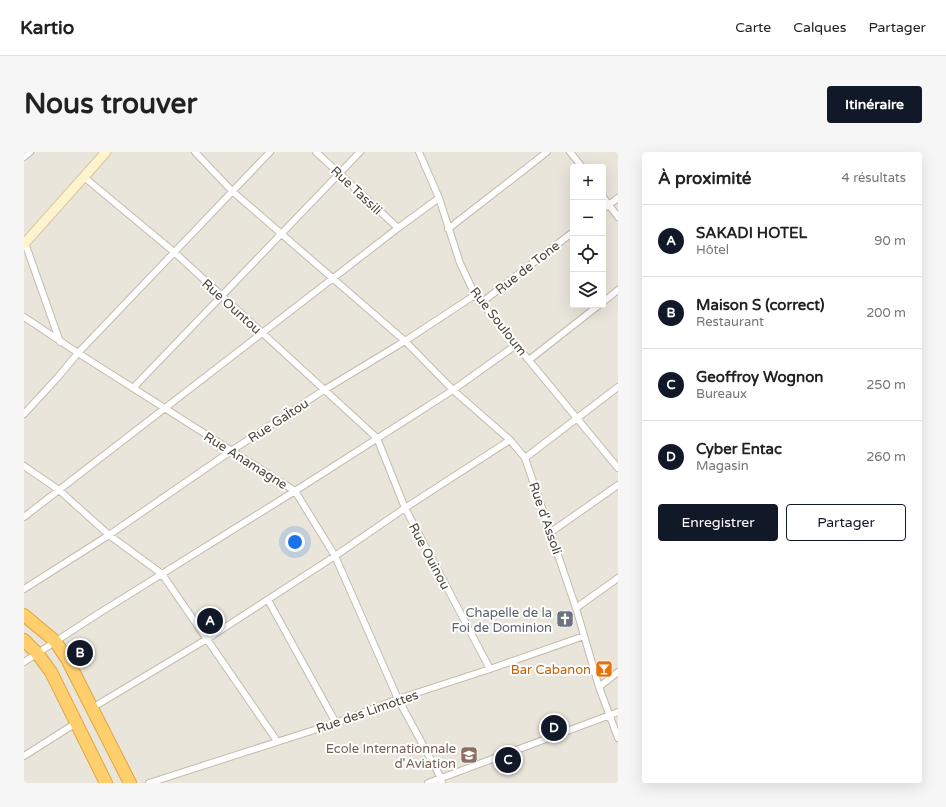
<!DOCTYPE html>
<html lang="fr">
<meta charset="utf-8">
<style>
body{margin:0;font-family:"Varela Round",sans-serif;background:#f6f6f6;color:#222}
.controls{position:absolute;right:12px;top:12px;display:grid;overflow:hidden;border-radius:4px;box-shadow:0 4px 16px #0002}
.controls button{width:36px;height:36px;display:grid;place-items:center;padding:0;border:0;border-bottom:1px solid #e0e0e0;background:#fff;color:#222;font:20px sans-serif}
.you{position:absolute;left:271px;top:390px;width:14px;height:14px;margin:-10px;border:3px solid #fff;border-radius:50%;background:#1a73e8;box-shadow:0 0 0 6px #1a73e833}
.badge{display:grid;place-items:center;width:26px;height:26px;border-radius:50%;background:#111827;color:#fff;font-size:13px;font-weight:700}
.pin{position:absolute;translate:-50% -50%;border:2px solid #fff;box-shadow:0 1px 4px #0006}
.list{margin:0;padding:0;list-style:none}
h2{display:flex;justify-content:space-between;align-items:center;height:52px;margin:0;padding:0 16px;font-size:17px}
h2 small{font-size:13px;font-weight:400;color:#767676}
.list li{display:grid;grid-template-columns:26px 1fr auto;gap:12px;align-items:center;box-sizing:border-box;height:72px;padding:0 16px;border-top:1px solid #e0e0e0}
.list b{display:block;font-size:15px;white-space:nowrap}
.list p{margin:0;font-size:13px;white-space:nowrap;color:#767676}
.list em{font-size:13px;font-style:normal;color:#767676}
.actions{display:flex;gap:8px;padding:12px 16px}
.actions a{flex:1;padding:9px 0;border:1px solid #111827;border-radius:4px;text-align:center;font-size:14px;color:#111827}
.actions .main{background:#111827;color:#fff}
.icon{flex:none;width:22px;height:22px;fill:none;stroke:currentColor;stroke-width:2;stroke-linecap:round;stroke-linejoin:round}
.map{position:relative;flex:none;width:594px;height:631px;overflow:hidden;border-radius:4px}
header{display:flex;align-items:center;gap:24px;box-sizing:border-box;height:56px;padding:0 20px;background:#fff;border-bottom:1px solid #e0e0e0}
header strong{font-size:19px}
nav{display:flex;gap:22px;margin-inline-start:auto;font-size:14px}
.intro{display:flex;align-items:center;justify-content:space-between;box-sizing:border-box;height:96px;padding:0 24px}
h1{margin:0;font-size:28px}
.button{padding:10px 18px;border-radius:4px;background:#111827;color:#fff;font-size:14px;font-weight:700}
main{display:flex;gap:24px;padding:0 24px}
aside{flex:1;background:#fff;border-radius:4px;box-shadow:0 4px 16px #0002}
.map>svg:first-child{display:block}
</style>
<header>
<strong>Kartio</strong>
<nav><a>Carte</a><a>Calques</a><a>Partager</a></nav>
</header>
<div class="intro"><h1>Nous trouver</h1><a class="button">Itinéraire</a></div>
<main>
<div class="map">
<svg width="594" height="631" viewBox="0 0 594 631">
<rect width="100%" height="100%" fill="#f6f3ec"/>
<!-- residential -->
<path fill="#eae5da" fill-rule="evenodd" d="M 0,0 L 594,0 L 594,631 L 0,631 ZM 549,15 L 579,15 L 579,153 L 549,153 Z"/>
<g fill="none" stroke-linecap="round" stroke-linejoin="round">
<defs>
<path id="street" d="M 171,0 L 208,39 L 381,189 L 429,238 L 486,288 L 501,306 L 552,456 L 575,535 L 594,586
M 292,0 L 374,76
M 395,0 L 415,46 L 436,111 L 451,143 L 594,316
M 546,0 L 558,15
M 0,5 L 6,0
M 60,25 L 150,100 L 353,286 L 381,356 L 466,517
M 579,45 L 594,65
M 579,57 L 594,46
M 424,77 L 523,0
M 0,88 L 36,190
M 579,150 L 594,138
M 457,151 L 549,80
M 0,165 L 54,201 L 271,339 L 311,404 L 374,547 L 417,626 L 418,631
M 505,208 L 575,153
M 109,236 L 336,0
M 0,262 L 34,225 L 54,201 L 246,0
M 501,306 L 594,235
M 0,314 L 35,338 L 85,383 L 138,422 L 253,589
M 0,365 L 374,76 L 415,46
M 527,380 L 594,333
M 0,437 L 85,383 L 207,299 L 300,238 L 381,189 L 451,143
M 244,448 L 312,571
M 552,456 L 594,426
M 0,510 L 69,465 L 271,339 L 429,238 L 492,193
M 575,535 L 594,520
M 68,556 L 183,487 L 311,404 L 381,356 L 486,288
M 0,604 L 52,571
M 125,631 L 312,571 L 374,547 L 466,517 L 560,484
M 404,631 L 594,560"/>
<path id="secondary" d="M 0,92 L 82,0"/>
<path id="highway" d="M 0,463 L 31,489 L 43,507 L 106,631
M 0,488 L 13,501 L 27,520 L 82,631"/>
</defs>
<!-- street casing -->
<use href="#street" stroke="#c2bbae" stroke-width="8"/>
<!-- secondary casing -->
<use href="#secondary" stroke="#d6c79b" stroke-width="11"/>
<!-- highway casing -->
<use href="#highway" stroke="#e0a43c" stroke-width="14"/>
<!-- street -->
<use href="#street" stroke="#fff" stroke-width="6"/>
<!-- secondary -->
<use href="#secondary" stroke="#fff3cd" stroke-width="9"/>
<!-- highway -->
<use href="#highway" stroke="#ffcf6e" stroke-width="12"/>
</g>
<!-- icons -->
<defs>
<symbol id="church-square" viewBox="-11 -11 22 22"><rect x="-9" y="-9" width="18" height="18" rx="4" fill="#6b7280" stroke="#fff"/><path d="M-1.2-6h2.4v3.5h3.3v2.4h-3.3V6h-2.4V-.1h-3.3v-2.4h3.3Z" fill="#fff"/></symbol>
<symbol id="bar-square" viewBox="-11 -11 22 22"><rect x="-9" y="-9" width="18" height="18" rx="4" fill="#e8710a" stroke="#fff"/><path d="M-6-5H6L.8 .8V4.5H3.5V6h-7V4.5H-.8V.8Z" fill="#fff"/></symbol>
<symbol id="school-square" viewBox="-11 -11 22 22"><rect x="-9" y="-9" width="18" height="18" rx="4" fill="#8d6e63" stroke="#fff"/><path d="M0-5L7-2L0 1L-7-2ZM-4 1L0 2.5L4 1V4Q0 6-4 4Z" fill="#fff"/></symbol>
</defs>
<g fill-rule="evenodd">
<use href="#church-square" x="531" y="457" width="20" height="20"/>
<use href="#bar-square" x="570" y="507" width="20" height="20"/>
<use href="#school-square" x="435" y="593" width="20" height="20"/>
</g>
<g text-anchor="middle" stroke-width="4" stroke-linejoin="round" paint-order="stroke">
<!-- street labels -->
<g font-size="13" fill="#4b4439" stroke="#fff">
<text transform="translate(333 38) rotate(43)" y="5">Rue Tassili</text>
<text transform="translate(503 115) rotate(-38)" y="5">Rue de Tone</text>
<text transform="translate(208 154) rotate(42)" y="5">Rue Ountou</text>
<text transform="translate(475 169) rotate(52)" y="5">Rue Souloum</text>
<text transform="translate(254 268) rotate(-33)" y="5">Rue GaÏtou</text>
<text transform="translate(222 308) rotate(32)" y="5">Rue Anamagne</text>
<text transform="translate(522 366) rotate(71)" y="5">Rue d'Assoli</text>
<text transform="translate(406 404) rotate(62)" y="5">Rue Ouinou</text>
<text transform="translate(343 559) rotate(-19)" y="5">Rue des Limottes</text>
</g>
<!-- worship labels -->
<g font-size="13" fill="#5b616d" stroke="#fff" text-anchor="end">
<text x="528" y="465">Chapelle de la<tspan x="528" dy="15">Foi de Dominion</tspan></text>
</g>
<!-- food labels -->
<g font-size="13" fill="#c56008" stroke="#fff" text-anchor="end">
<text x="567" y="522">Bar Cabanon</text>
</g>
<!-- education labels -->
<g font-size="13" fill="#785e54" stroke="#fff" text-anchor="end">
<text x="432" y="601">Ecole Internationnale<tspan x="432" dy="15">d'Aviation</tspan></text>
</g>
</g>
</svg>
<div class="controls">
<button>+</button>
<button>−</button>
<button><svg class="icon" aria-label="locate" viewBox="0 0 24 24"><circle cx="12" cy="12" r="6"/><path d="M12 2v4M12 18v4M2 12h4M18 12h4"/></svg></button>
<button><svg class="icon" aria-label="layers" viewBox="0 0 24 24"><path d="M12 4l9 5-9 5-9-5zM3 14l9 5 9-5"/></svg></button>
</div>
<div class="you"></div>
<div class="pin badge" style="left:186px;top:469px">A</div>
<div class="pin badge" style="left:56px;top:501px">B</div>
<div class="pin badge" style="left:484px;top:608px">C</div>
<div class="pin badge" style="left:530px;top:576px">D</div>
</div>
<aside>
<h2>À proximité<small>4 résultats</small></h2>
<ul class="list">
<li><span class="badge">A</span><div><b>SAKADI HOTEL</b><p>Hôtel</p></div><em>90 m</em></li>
<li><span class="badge">B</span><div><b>Maison S (correct)</b><p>Restaurant</p></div><em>200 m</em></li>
<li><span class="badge">C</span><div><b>Geoffroy Wognon</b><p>Bureaux</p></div><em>250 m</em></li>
<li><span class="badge">D</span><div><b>Cyber Entac</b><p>Magasin</p></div><em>260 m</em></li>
</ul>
<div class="actions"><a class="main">Enregistrer</a><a>Partager</a></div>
</aside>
</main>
